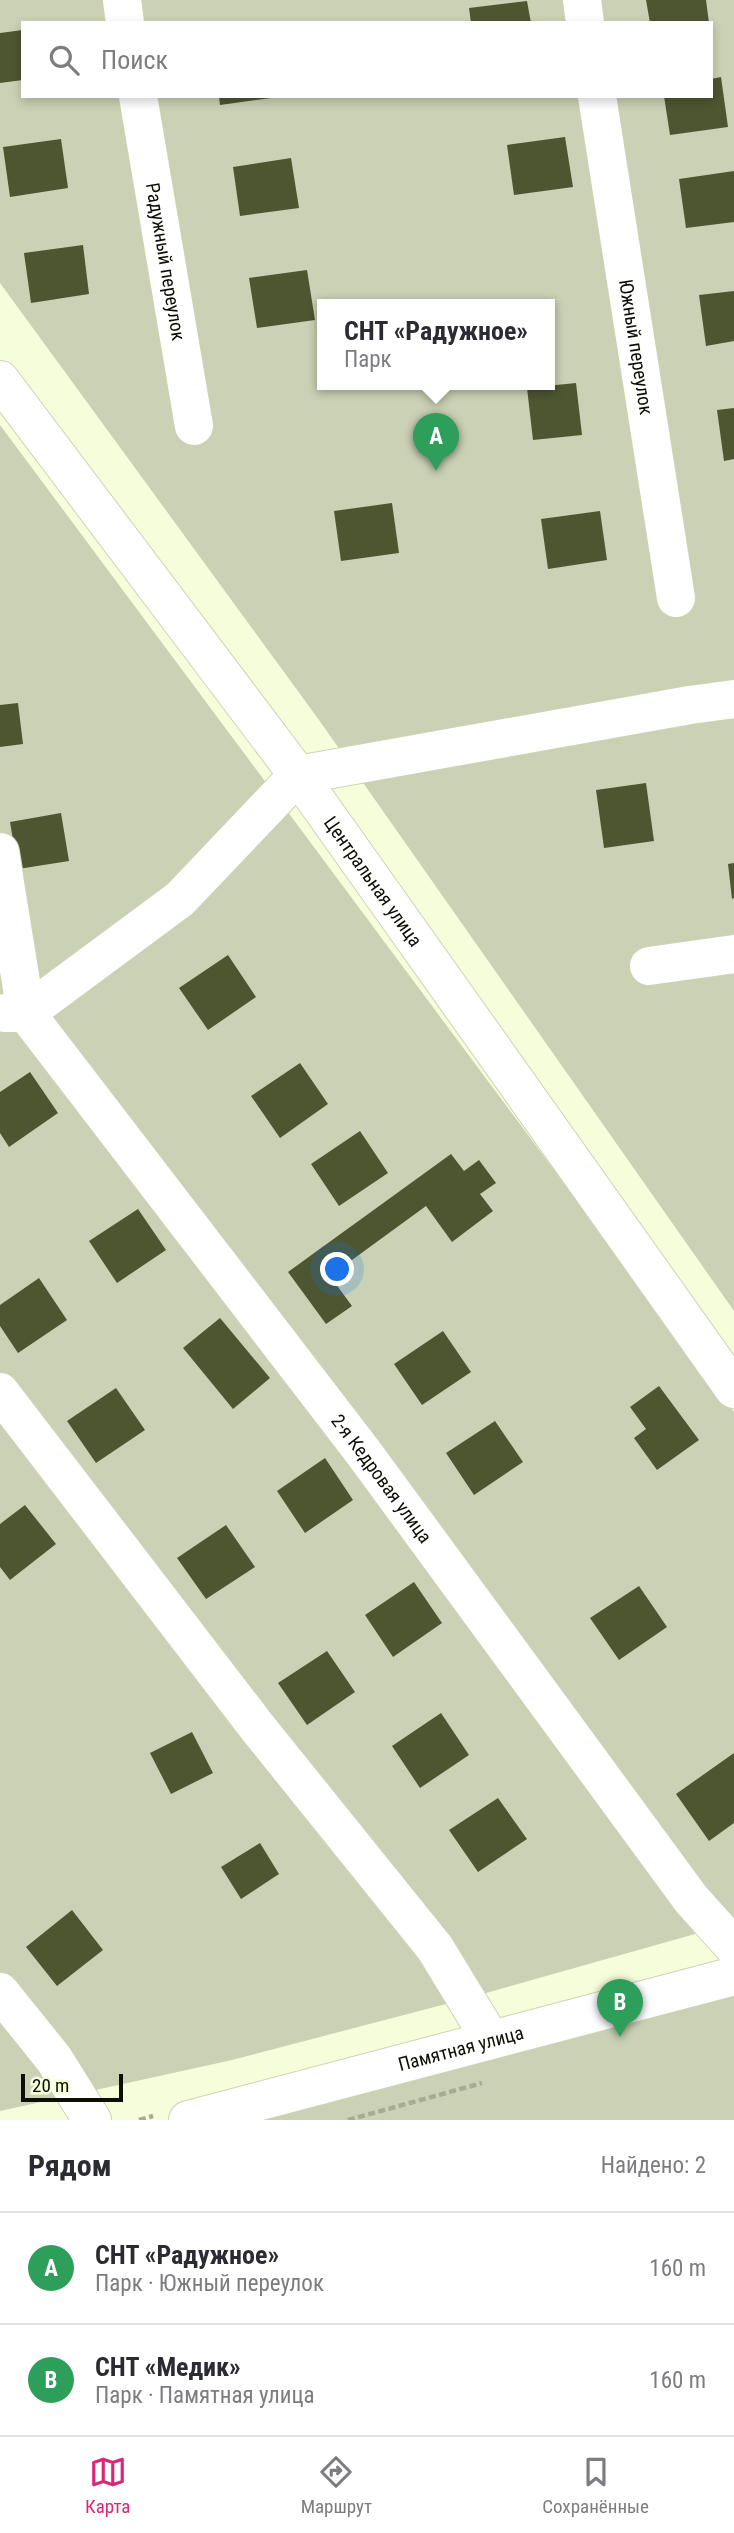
<!DOCTYPE html>
<html lang="ru">
<meta charset="utf-8">
<style>
body{margin:0;font-family:"Roboto Condensed",sans-serif;background:#f7f7f7;color:#2b2b33}
.scale{position:absolute;left:21px;bottom:18px;width:102px;box-sizing:border-box;padding-left:7px;border:4px solid #0d0f05;border-top:0;font-size:19px;line-height:24px;white-space:nowrap;color:#0d0f05;-webkit-text-stroke:5px #f5fdda;paint-order:stroke}
.you{position:absolute;left:338px;top:1270px;width:24px;height:24px;margin:-18px;border:5px solid #fff;border-radius:50%;background:#1a73e8;box-shadow:0 0 0 10px #1a73e833}
.badge{display:grid;place-items:center;width:46px;height:46px;border-radius:50%;background:#db2777;color:#fff;font-size:23px;font-weight:700}
.pin{position:absolute;translate:-50% -58px;filter:drop-shadow(0 2px 4px #0008)}
.pin::after{content:'';position:absolute;top:37px;width:24px;height:21px;background:inherit;clip-path:polygon(0 0,100% 0,50% 100%)}
.popup{position:absolute;left:317px;top:299px;width:238px;height:91px;box-sizing:border-box;display:grid;place-content:center;border-radius:0px;background:#fff;filter:drop-shadow(0 2px 5px #0005);font-size:23px;white-space:nowrap;color:#7c7c81}
.popup b{font-size:26px;color:#2b2b33}
.popup::after{content:'';position:absolute;left:50%;top:100%;margin-left:-14px;border:14px solid transparent;border-top-color:#fff}
.list{margin:0;padding:0;list-style:none}
h2{display:flex;justify-content:space-between;align-items:center;height:91px;margin:0;padding:0 28px;font-size:30px}
h2 small{font-size:23px;font-weight:400;color:#7c7c81}
.list li{display:grid;grid-template-columns:46px 1fr auto;gap:21px;align-items:center;box-sizing:border-box;height:112px;padding:0 28px;border-top:2px solid #e1e1e2}
.list b{display:block;font-size:26px;white-space:nowrap}
.list p{margin:0;font-size:23px;white-space:nowrap;color:#7c7c81}
.list em{font-size:23px;font-style:normal;color:#7c7c81}
.icon{flex:none;width:38px;height:38px;fill:none;stroke:currentColor;stroke-width:2;stroke-linecap:round;stroke-linejoin:round}
.map{position:relative;flex:none;width:734px;height:2120px;overflow:hidden}
.search{position:absolute;background:#fff;box-shadow:0 4px 10px #0003;left:21px;right:21px;top:21px;height:77px;display:flex;align-items:center;gap:18px;box-sizing:border-box;padding:0 24px;border-radius:0px;color:#7c7c81;font-size:26px}
.sheet{height:315px;background:#fff}
nav{display:flex;justify-content:space-around;align-items:center;box-sizing:border-box;height:98px;border-top:2px solid #e1e1e2;background:#fff;font-size:19px;color:#7c7c81}
nav a{display:grid;justify-items:center;gap:4px}
nav .on{color:#db2777}
.map>svg:first-child{display:block}
</style>
<div class="map">
<svg width="734" height="2120" viewBox="0 0 734 2120">
<rect width="100%" height="100%" fill="#f5fdda"/>
<!-- green -->
<path fill="#cad1b4" fill-rule="evenodd" d="M 0,0 L 734,0 L 734,1311 L 319,720 L 0,283 ZM 23,23 L 711,23 L 711,96 L 23,96 ZM 322,305 L 550,305 L 550,385 L 322,385 Z
M 0,425 L 734,1412 L 734,1923 L 465,1999 L 232,2060 L 0,2111 Z
M 734,1978 L 734,2120 L 188,2120 Z"/>
<!-- building -->
<path fill="#4e5531" d="M 646,0 L 706,0 L 709,23 L 650,23 Z
M 527,1 L 531,23 L 471,23 L 469,8 Z
M 23,30 L 23,80 L 0,83 L 0,33 Z
M 721,77 L 728,127 L 670,135 L 664,96 L 711,96 L 711,79 Z
M 219,96 L 271,96 L 271,98 L 220,105 Z
M 565,137 L 573,187 L 514,195 L 507,145 Z
M 61,139 L 68,188 L 10,197 L 3,147 Z
M 291,158 L 299,208 L 240,216 L 233,167 Z
M 734,171 L 734,222 L 686,228 L 679,179 Z
M 83,245 L 89,294 L 31,303 L 24,253 Z
M 307,270 L 315,320 L 257,328 L 249,278 Z
M 734,291 L 734,341 L 706,346 L 699,295 Z
M 576,383 L 582,435 L 533,440 L 527,388 Z
M 734,408 L 734,459 L 724,461 L 717,410 Z
M 392,503 L 399,553 L 341,561 L 334,511 Z
M 600,511 L 607,560 L 548,569 L 541,519 Z
M 18,703 L 23,744 L 0,747 L 0,705 Z
M 646,783 L 654,841 L 604,848 L 596,790 Z
M 61,813 L 69,861 L 18,869 L 10,822 Z
M 734,863 L 734,898 L 732,899 L 728,864 Z
M 228,955 L 256,997 L 208,1030 L 179,988 Z
M 300,1063 L 328,1104 L 280,1138 L 251,1096 Z
M 30,1072 L 58,1113 L 9,1147 L 0,1133 L 0,1092 Z
M 360,1131 L 388,1173 L 339,1206 L 311,1164 Z
M 451,1154 L 464,1171 L 479,1160 L 496,1183 L 480,1194 L 493,1211 L 452,1242 L 426,1206 L 330,1276 L 352,1306 L 326,1324 L 288,1272 Z
M 138,1209 L 166,1250 L 117,1283 L 89,1241 Z
M 39,1278 L 67,1320 L 18,1353 L 0,1326 L 0,1305 Z
M 220,1318 L 270,1378 L 233,1409 L 183,1348 Z
M 443,1331 L 471,1372 L 422,1405 L 394,1364 Z
M 659,1386 L 699,1440 L 657,1470 L 634,1438 L 646,1429 L 630,1407 Z
M 116,1388 L 145,1430 L 96,1463 L 67,1421 Z
M 495,1421 L 523,1462 L 474,1495 L 446,1453 Z
M 325,1458 L 353,1500 L 305,1533 L 277,1491 Z
M 25,1505 L 56,1544 L 10,1580 L 0,1567 L 0,1524 Z
M 226,1525 L 255,1567 L 206,1599 L 177,1558 Z
M 414,1582 L 442,1623 L 393,1657 L 365,1615 Z
M 639,1586 L 667,1627 L 619,1660 L 590,1618 Z
M 327,1651 L 355,1692 L 307,1725 L 278,1683 Z
M 441,1713 L 469,1755 L 420,1788 L 392,1746 Z
M 192,1732 L 213,1773 L 171,1794 L 150,1753 Z
M 734,1753 L 734,1823 L 709,1841 L 676,1794 Z
M 498,1798 L 527,1839 L 478,1872 L 449,1830 Z
M 260,1843 L 279,1874 L 241,1899 L 221,1867 Z
M 72,1910 L 103,1950 L 57,1986 L 26,1947 Z"/>
<g fill="none" stroke-linecap="round" stroke-linejoin="round">
<defs>
<g id="minor">
<path d="M 122,0 L 125,23"/>
<path d="M 582,0 L 585,23"/>
<path id="s1" d="M 138,96 L 194,426"/>
<path id="s2" d="M 597,96 L 676,598"/>
<path id="s3" d="M 0,380 L 298,775 L 734,1389"/>
<path id="s4" d="M 0,852 L 26,1013 L 363,1452 L 691,1899 L 734,1947"/>
<path d="M 649,966 L 734,954"/>
<path d="M 4,1013 L 26,1013 L 180,899 L 298,775 L 690,705 L 734,699"/>
<path d="M 0,1392 L 257,1727 L 435,1948 L 491,2040"/>
<path d="M 0,1992 L 54,2059 L 92,2120"/>
<path id="s5" d="M 188,2120 L 734,1976"/>
</g>
</defs>
<!-- minor casing -->
<use href="#minor" stroke="#cdd4b3" stroke-width="40"/>
<!-- path -->
<path stroke="#a6ac91" stroke-width="4.5" stroke-dasharray="7 3.5" stroke-linecap="butt" d="M 139,2120 L 153,2116
M 348,2120 L 482,2083"/>
<!-- minor -->
<use href="#minor" stroke="#fff" stroke-width="38"/>
</g>
<g text-anchor="middle" stroke-width="7" stroke-linejoin="round" paint-order="stroke">
<!-- street labels -->
<g font-size="19" fill="#0d0f05" stroke="#f5fdda">
<text dy="7" stroke="none"><textPath href="#s1" startOffset="168">Радужный переулок</textPath></text>
<text dy="7" stroke="none"><textPath href="#s2" startOffset="254">Южный переулок</textPath></text>
<text dy="7" stroke="none"><textPath href="#s3" startOffset="625">Центральная улица</textPath></text>
<text dy="7" stroke="none"><textPath href="#s4" startOffset="749">2-я Кедровая улица</textPath></text>
<text dy="7" stroke="none"><textPath href="#s5" startOffset="282">Памятная улица</textPath></text>
</g>
</g>
</svg>
<div class="scale">20 m</div>
<div class="you"></div>
<div class="pin badge" style="left:436px;top:471px;background:#2e9e5b">A</div>
<div class="popup"><b>СНТ «Радужное»</b>Парк</div>
<div class="pin badge" style="left:620px;top:2037px;background:#2e9e5b">B</div>
<div class="search"><svg class="icon" aria-label="search" viewBox="0 0 24 24"><circle cx="10" cy="10" r="6"/><path d="M15 15l6 6"/></svg>Поиск</div>
</div>
<section class="sheet">
<h2>Рядом<small>Найдено: 2</small></h2>
<ul class="list">
<li><span class="badge" style="background:#2e9e5b">A</span><div><b>СНТ «Радужное»</b><p>Парк · Южный переулок</p></div><em>160 m</em></li>
<li><span class="badge" style="background:#2e9e5b">B</span><div><b>СНТ «Медик»</b><p>Парк · Памятная улица</p></div><em>160 m</em></li>
</ul>
</section>
<nav>
<a class="on"><svg class="icon" aria-label="map" viewBox="0 0 24 24"><path d="M3 6l6-2 6 2 6-2v14l-6 2-6-2-6 2zM9 4v14M15 6v14"/></svg>Карта</a>
<a><svg class="icon" aria-label="directions" viewBox="0 0 24 24"><path d="M12 3l9 9-9 9-9-9zM9 14v-3h6M13 9l2 2-2 2"/></svg>Маршрут</a>
<a><svg class="icon" aria-label="saved" viewBox="0 0 24 24"><path d="M7 4h10v16l-5-4-5 4z"/></svg>Сохранённые</a>
</nav>
